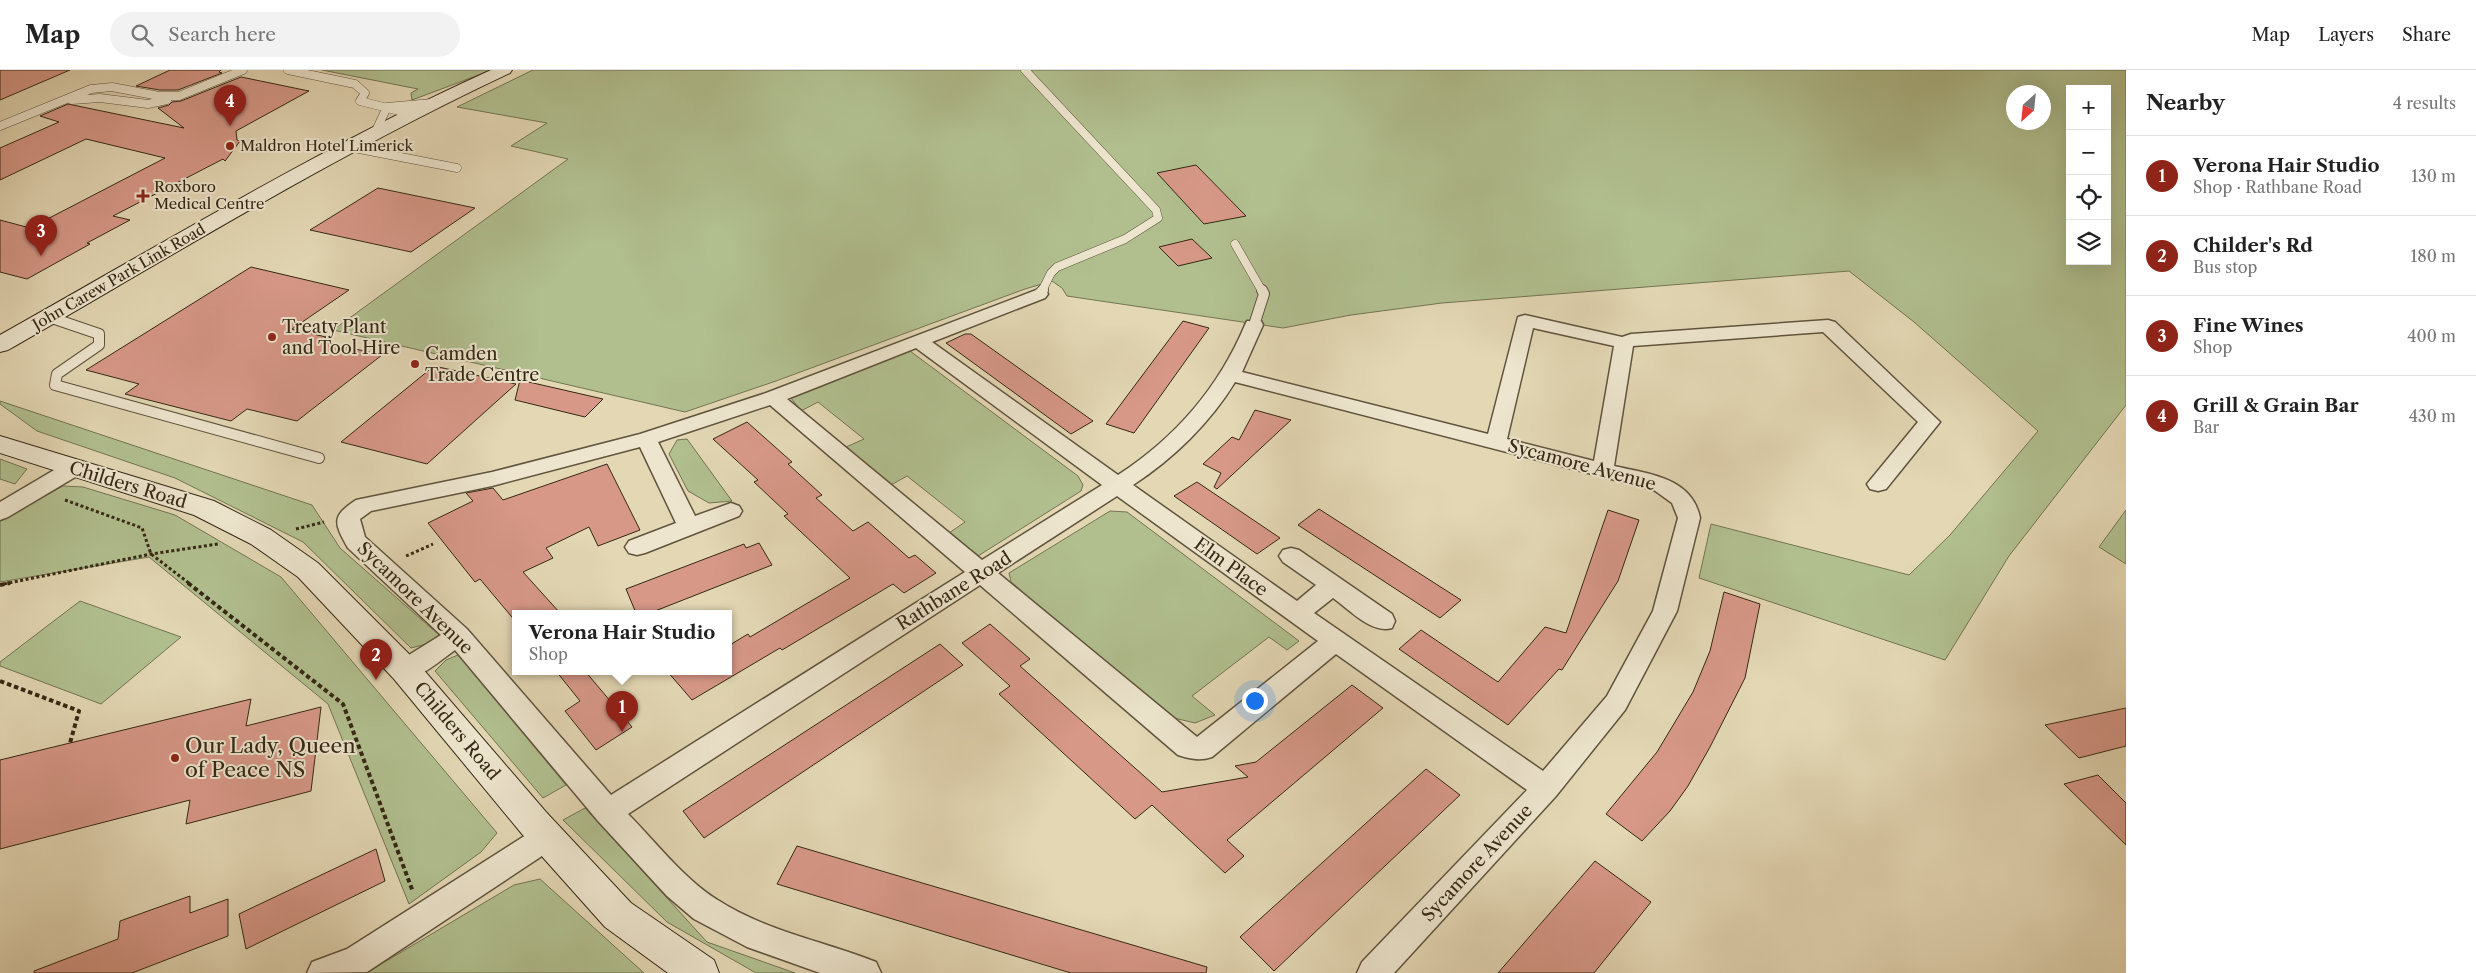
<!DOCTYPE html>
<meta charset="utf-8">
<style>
body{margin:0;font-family:"Libre Caslon Text",serif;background:#f2f2f2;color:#222}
.controls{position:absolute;right:15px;top:15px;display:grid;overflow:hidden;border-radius:0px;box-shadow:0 5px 20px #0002}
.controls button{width:45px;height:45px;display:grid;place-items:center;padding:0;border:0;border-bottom:1px solid #e0e0e0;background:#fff;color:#222;font:25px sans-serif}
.compass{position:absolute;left:2006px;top:15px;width:45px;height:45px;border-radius:50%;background:#fff;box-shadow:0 5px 20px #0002;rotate:207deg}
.you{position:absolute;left:1254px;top:630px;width:18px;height:18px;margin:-12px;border:4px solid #fff;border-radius:50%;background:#1a73e8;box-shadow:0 0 0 8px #1a73e833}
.badge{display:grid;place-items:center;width:32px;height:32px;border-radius:50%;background:#8f2418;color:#fff;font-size:16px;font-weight:700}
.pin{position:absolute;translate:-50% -41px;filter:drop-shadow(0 1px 2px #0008)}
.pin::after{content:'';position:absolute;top:26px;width:18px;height:15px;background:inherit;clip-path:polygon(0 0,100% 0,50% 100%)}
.popup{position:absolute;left:512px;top:540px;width:220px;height:65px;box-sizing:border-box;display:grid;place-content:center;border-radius:0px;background:#fff;filter:drop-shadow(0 1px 4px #0005);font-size:16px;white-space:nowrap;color:#767676}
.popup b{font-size:19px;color:#222}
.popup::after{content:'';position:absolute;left:50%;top:100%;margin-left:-10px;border:10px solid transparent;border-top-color:#fff}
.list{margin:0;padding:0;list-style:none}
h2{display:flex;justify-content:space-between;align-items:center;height:65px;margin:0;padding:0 20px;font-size:21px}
h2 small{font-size:16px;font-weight:400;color:#767676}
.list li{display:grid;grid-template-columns:32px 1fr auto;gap:15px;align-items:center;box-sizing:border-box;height:80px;padding:0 20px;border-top:1px solid #e0e0e0}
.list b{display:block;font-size:19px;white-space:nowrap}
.list p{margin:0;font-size:16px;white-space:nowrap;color:#767676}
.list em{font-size:16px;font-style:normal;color:#767676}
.icon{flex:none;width:28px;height:28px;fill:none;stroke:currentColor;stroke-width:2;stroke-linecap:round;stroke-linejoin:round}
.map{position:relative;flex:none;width:2126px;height:903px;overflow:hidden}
header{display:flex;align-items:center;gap:30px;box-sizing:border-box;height:70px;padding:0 25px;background:#fff;border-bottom:1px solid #e0e0e0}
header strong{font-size:24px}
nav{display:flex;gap:28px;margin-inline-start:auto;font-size:18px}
.search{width:350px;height:45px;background:#f2f2f2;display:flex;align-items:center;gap:12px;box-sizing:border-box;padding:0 18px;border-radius:28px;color:#767676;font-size:19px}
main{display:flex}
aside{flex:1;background:#fff}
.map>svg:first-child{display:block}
</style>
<header>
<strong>Map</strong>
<div class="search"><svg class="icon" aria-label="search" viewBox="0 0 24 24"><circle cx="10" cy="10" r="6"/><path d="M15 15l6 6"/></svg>Search here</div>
<nav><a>Map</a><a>Layers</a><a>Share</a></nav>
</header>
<main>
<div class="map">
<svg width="2126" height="903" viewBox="0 0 2126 903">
<rect width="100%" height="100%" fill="#e3d7b4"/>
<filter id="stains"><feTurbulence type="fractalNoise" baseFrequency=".004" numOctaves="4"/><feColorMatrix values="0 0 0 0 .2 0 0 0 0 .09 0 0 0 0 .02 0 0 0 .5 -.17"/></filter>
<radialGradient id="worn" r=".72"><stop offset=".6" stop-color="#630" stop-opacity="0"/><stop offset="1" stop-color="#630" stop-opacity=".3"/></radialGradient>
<!-- green -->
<path fill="#b1bf8f" stroke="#737452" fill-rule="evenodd" d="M 322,0 L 492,0 L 412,30 L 411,23 L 418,19 Z
M 533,0 L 2126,0 L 2126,335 L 2009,486 L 1945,590 L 1699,508 L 1711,454 L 1909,505 L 1950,465 L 2038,361 L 1914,252 L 1849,201 L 1442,233 L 1351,245 L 1283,258 L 1067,226 L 1062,218 L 1052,211 L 1025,219 L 776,311 L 685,342 L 333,260 L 568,89 L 511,76 L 547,53 L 457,37 ZM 2070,19 L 2107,19 L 2107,191 L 2070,191 ZM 2014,22 L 2044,22 L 2044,52 L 2014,52 Z
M 910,281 L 1078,406 L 1083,415 L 1081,421 L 978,486 L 949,463 L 965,452 L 907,406 L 891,415 L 846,377 L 864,369 L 818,332 L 801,341 L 791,328 Z
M 0,331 L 312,435 L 340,478 L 439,565 L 427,574 L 411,578 L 303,472 L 175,408 L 37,361 L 0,334 Z
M 687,369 L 732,431 L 709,433 L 688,421 L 669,384 L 677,370 Z
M 0,389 L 27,399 L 15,414 L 0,409 Z
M 63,416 L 83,417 L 175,445 L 281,507 L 497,763 L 481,782 L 409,834 L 328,634 L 149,487 L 0,512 L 0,451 Z
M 2126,440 L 2126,494 L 2099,477 Z
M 1110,441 L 1127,442 L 1299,571 L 1287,580 L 1269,567 L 1192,626 L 1215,645 L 1195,653 L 1174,648 L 1011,512 L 1009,503 Z
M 80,531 L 181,567 L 101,634 L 0,596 L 0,592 Z
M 458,585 L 566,715 L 543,728 L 435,601 L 446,590 Z
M 585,738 L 707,872 L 795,903 L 756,903 L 667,852 L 563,750 Z
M 540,809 L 644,903 L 366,903 L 514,815 Z"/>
<!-- building -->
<path fill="#d79888" stroke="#352815" d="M 0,0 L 70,0 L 0,30 Z
M 170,0 L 221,0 L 219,2 L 222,3 L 178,20 L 160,20 L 136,16 Z
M 241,7 L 309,21 L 236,61 L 237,70 L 240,71 L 225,91 L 223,89 L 113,146 L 130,150 L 87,173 L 90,174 L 27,209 L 0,202 L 0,150 L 30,158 L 165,88 L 86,69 L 0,110 L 0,78 L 59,52 L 40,46 L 68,34 L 184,58 L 158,38 L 169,35 L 172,32 L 181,31 Z
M 1196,95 L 1246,146 L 1204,154 L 1157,103 Z
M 378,118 L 475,138 L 411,182 L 310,160 Z
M 1192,169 L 1212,188 L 1178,196 L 1159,177 Z
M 251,197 L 349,220 L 292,259 L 326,267 L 320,271 L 382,285 L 297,351 L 247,339 L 231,351 L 125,324 L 139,314 L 86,300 Z
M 1183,251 L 1209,258 L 1134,363 L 1106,354 Z
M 965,264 L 971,264 L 1093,351 L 1071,364 L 946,273 Z
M 434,296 L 516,314 L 427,394 L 341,372 Z
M 520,310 L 603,329 L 585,347 L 515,330 Z
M 1255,340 L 1291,350 L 1217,419 L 1214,417 L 1221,403 L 1203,394 L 1232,367 L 1239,370 Z
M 747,352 L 792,392 L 788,394 L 822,425 L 816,428 L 853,461 L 868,452 L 909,488 L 915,485 L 936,503 L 904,523 L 893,514 L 782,580 L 780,578 L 692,630 L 667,601 L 728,601 L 728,576 L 748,564 L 750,567 L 850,508 L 784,446 L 788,444 L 754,412 L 758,410 L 713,369 Z
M 607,394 L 640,460 L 598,476 L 589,457 L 546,478 L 553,488 L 523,502 L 560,543 L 516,543 L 516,552 L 480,509 L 475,512 L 428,453 L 473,431 L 466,423 L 493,418 L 503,430 Z
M 1197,412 L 1243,443 L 1280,468 L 1257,484 L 1174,426 Z
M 1319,439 L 1436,514 L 1461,530 L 1440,548 L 1298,455 Z
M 1608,440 L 1639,450 L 1618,511 L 1562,600 L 1559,599 L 1508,655 L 1399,579 L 1421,560 L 1498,612 L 1545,557 L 1566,563 Z
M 759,473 L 772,495 L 650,543 L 636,543 L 626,519 L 744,474 L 746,478 Z
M 1724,522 L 1760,534 L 1745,608 L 1710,677 L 1688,716 L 1670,741 L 1642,771 L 1606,744 L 1657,682 L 1693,622 L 1710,581 Z
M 990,554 L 1030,589 L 1020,596 L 1162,722 L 1248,707 L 1235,696 L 1256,692 L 1352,615 L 1383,638 L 1227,770 L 1244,786 L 1225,803 L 1152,735 L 1135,749 L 999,624 L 1010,616 L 962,573 Z
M 940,574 L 963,595 L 704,768 L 683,741 Z
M 556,601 L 585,601 L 632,657 L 596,680 L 565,641 L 580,631 Z
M 251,629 L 246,656 L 321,637 L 311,721 L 186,754 L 190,730 L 0,779 L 0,690 Z
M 2126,638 L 2126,676 L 2079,688 L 2045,655 Z
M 1426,699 L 1460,725 L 1274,901 L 1240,867 Z
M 2098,705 L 2126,733 L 2126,775 L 2064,714 Z
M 797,776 L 1207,897 L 1206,903 L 1071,903 L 777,814 Z
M 376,779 L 385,811 L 246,879 L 239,844 Z
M 1595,791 L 1651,832 L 1594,903 L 1498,903 Z
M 190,826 L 190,843 L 228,829 L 228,866 L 132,903 L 34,903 L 34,901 L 118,869 L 120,851 Z"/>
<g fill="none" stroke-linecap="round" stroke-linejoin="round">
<defs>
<path id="lane-far1" d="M 288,0 L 355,14 L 365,23 L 360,31 L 411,44
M 1025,0 L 1156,140 L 1158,148 L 1125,169 L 1057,197 L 1051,203 L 1042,221
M 72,30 L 100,28 L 148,34 L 167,30
M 0,56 L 91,19 L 112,17 L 159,26 L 179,26 L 243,0
M 375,63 L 387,37 L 432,33
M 349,77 L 457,98
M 1235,174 L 1262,221"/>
<path id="lane" d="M 1039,224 L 1043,220
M 49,247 L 99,264 L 99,275 L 57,304 L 55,315 L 319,388
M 1254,255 L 1264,224 L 1262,220"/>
<path id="street" d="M 1039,219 L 1045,220 L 1048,224 L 1045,228 L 932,272 L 1118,405 C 1175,368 1219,317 1245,255 L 1247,251 L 1261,251 L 1263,255 L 1242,302 L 1488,364 L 1518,247 L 1525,245 L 1622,267 L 1631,264 L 1828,250 L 1835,252 L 1940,352 L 1886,419 L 1878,421 L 1870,419 L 1867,414 L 1918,352 L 1823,262 L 1633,276 L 1614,396 C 1648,404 1692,407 1700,448 L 1677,541 L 1625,640 L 1556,726 L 1394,903 L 1357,903 L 1362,892 L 1527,720 L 1336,584 L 1212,687 C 1200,691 1190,689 1178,685 L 980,515 L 628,744 C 656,772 683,808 716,829 C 765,861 823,871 876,892 L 881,903 L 820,903 L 747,877 L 694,849 L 667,826 L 598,751 L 455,580 C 439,591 416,614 396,607 L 392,600 L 396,593 L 441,565 L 348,478 C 333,452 332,446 356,430 L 492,402 L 640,364 L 766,323 ZM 1533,258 L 1614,276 L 1594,391 L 1507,369 ZM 916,278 L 1102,415 L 982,490 L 787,329 ZM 1235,312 L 1654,420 L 1672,433 L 1678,448 L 1653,541 L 1607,626 L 1543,701 L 1314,543 L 1333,528 C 1349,539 1371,564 1392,558 L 1395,551 L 1392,544 L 1299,480 L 1291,478 L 1283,480 L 1279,486 L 1283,492 L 1316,515 L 1297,531 L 1133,415 C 1173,389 1210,353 1235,312 ZM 770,335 L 965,502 L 611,725 L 467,559 L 365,467 L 360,449 L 371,441 L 492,416 L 640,377 L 676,453 L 629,471 L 625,477 L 629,483 L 637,485 L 645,483 L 739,446 L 742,441 L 739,436 L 731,433 L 695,446 L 658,372 ZM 1117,426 L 1318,571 L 1197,667 L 998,503 Z
M 74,391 L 82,393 L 85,398 L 82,403 L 8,447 L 0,450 L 0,432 L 66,393 Z
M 547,754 L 557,758 L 561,767 L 557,776 L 367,902 L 307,903 L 312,892 L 347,879 L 537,758 Z"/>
<path id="secondary" d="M 491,0 L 512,0 L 510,3 C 337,84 173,185 8,280 L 0,282 L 0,265 C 162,174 321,77 491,0 Z
M 0,366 L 214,431 L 271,460 L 318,493 L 416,591 L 546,742 L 631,833 L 714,890 L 719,903 L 668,903 L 605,857 L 522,764 L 394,609 L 298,507 L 251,474 L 194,445 L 0,383 Z"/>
</defs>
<!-- lane-far1 casing -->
<use href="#lane-far1" stroke="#60543d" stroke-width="9"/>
<!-- lane casing -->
<use href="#lane" stroke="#60543d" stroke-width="12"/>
<!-- street casing -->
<use href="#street" stroke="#60543d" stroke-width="3"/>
<!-- secondary casing -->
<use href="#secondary" stroke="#352815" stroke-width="2"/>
<!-- path-far1 -->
<path stroke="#352815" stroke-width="3" stroke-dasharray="3 2.5" stroke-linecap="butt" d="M 65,430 L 142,458 L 151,484 L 190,514
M 296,459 L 324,452
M 406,486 L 433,474
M 4,514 L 151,484 L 218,474"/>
<!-- path -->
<path stroke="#352815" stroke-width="4" stroke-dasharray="4.5 3" stroke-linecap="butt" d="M 188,513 L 343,634 L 413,822
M 0,515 L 10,513
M 0,611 L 79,641 L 70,673"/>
<!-- lane-far1 -->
<use href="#lane-far1" stroke="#ede5ce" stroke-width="8"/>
<!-- lane -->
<use href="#lane" stroke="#ede5ce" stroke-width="10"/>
<!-- street -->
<use href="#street" fill="#ede5ce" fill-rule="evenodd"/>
<!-- secondary -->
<use href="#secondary" fill="#ede5ce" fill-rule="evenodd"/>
</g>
<!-- markers -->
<g fill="#8f2418" stroke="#ede5ce" stroke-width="2">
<circle cx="230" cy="76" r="5"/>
<path d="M140.5 118.5h5v5h5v5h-5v5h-5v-5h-5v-5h5z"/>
<circle cx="272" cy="267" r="5"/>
<circle cx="415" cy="294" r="5"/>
<circle cx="175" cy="688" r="5"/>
</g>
<g text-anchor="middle" stroke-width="4" stroke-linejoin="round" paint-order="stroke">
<!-- far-poi labels -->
<g font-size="15" fill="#352815" stroke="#ede5ce" text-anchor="start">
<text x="240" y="81">Maldron Hotel Limerick</text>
<text x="154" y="122">Roxboro<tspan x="154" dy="17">Medical Centre</tspan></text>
</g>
<!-- far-street labels -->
<g font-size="15" fill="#352815" stroke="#ede5ce">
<text transform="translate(119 207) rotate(-30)" y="5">John Carew Park Link Road</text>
</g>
<!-- poi labels -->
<g font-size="18" fill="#352815" stroke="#ede5ce" text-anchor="start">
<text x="282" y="263">Treaty Plant<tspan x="282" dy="21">and Tool Hire</tspan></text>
<text x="425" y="290">Camden<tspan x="425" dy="21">Trade Centre</tspan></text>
</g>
<!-- street labels -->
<g font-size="18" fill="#352815" stroke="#ede5ce">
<text transform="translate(1582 395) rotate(15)" y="6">Sycamore Avenue</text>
<text transform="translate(128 415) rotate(17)" y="6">Childers Road</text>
<text transform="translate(1231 497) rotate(36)" y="6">Elm Place</text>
<text transform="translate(954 521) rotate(-32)" y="6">Rathbane Road</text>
<text transform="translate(415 528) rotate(44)" y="6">Sycamore Avenue</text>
<text transform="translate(457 661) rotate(50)" y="6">Childers Road</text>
<text transform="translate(1477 793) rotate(-47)" y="6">Sycamore Avenue</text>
</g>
<!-- near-poi labels -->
<g font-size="21" fill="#352815" stroke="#ede5ce" text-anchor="start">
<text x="185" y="683">Our Lady, Queen<tspan x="185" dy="24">of Peace NS</tspan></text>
</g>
</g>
<rect width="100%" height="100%" filter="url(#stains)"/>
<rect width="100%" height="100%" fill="url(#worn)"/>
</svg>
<div class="controls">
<button>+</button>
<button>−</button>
<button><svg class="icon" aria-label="locate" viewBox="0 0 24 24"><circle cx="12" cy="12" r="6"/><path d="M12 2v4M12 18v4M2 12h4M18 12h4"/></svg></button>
<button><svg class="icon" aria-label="layers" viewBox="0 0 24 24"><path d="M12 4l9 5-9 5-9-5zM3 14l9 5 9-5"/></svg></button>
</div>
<svg class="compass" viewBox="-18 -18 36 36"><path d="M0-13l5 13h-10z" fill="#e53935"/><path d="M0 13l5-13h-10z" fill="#767676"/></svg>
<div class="you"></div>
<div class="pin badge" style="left:622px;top:662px">1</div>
<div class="popup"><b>Verona Hair Studio</b>Shop</div>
<div class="pin badge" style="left:376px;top:610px">2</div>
<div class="pin badge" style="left:41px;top:186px">3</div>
<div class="pin badge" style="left:230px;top:56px">4</div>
</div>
<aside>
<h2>Nearby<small>4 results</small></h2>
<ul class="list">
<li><span class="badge">1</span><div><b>Verona Hair Studio</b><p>Shop · Rathbane Road</p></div><em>130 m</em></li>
<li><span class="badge">2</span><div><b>Childer's Rd</b><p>Bus stop</p></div><em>180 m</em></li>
<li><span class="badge">3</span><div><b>Fine Wines</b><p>Shop</p></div><em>400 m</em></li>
<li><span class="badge">4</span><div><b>Grill &amp; Grain Bar</b><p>Bar</p></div><em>430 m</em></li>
</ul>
</aside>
</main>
